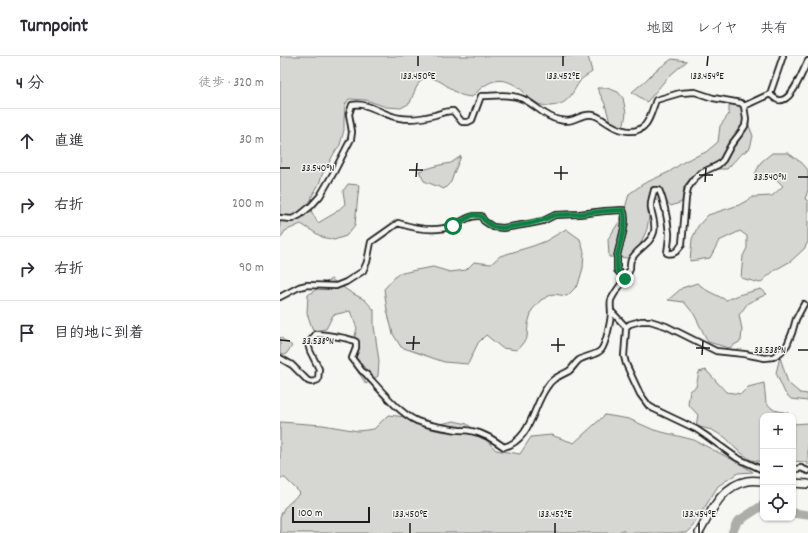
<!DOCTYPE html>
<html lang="ja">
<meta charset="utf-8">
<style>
body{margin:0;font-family:Dekko,"Klee One",sans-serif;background:#f2f2f3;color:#2b2b33}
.controls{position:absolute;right:12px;bottom:12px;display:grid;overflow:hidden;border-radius:8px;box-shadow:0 1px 3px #0004}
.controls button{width:36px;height:36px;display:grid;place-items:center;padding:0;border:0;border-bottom:1px solid #e1e1e2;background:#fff;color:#2b2b33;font:20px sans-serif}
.scale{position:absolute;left:12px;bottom:10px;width:78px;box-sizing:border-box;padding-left:4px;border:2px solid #1c1c1c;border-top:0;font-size:11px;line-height:14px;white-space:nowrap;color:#1c1c1c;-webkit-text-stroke:3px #f6f6f2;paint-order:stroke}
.stop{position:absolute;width:12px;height:12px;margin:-9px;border:3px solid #0b8043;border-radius:50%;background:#fff}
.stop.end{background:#0b8043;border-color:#fff;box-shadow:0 1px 4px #0008}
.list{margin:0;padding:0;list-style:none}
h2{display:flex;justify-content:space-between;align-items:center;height:52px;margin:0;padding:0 16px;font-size:17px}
h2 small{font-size:13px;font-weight:400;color:#7c7c81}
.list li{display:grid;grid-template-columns:26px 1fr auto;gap:12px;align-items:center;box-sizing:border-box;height:64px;padding:0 16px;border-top:1px solid #e1e1e2}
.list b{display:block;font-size:15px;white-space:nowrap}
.list em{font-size:13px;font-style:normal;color:#7c7c81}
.icon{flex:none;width:22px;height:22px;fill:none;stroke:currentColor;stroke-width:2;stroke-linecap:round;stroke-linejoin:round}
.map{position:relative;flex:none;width:528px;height:477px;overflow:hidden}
header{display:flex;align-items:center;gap:24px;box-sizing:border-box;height:56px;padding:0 20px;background:#fff;border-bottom:1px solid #e1e1e2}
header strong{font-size:19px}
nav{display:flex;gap:22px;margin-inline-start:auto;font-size:14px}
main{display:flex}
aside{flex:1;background:#fff}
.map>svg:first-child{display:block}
</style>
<header>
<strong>Turnpoint</strong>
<nav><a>地図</a><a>レイヤ</a><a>共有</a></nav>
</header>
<main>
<aside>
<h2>4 分<small>徒歩 · 320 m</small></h2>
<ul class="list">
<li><svg class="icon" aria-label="ahead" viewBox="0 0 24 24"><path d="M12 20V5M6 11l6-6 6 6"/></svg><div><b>直進</b></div><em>30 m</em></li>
<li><svg class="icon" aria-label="right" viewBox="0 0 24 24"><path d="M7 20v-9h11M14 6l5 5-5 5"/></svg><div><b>右折</b></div><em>200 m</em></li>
<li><svg class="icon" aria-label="right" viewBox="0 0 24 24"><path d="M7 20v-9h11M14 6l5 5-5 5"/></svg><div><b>右折</b></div><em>90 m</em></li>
<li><svg class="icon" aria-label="arrive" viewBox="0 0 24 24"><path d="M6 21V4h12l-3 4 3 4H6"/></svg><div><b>目的地に到着</b></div></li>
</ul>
</aside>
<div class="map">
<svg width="528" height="477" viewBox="0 0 528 477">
<rect width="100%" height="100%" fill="#f6f6f2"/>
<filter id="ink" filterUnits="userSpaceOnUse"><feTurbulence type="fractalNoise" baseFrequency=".025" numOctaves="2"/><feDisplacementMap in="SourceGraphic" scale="8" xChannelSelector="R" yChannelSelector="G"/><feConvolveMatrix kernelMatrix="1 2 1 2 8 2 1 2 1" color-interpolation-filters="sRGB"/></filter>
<g filter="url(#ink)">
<!-- green -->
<path fill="#d6d6d2" stroke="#797977" d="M 0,0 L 308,0 L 312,16 C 308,19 302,22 300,25 C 293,35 290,46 277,49 C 269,51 260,50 253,45 C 250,43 247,39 244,36 C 224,18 209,22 192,41 C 176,40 173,33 161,26 C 156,23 151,22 146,20 C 137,26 134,37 130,47 L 121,52 L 106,51 L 86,44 L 69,43 L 65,49 L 64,64 L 64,74 L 60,89 L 56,94 L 42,119 L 39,128 L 32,140 L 30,153 L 38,167 L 55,157 L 65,148 L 63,135 L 68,128 L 79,129 L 75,169 L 66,180 L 54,184 L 42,181 L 21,168 L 5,175 L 0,183 Z
M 392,3 L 407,5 L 388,21 L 367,46 L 352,36 L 365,25 L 375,15 Z
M 317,32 L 327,32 L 338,36 L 343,42 L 346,57 L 344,69 L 338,73 L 330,66 L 325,48 Z
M 449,46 L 460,48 L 467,55 L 468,67 L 473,80 L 470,92 L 459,100 L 447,113 L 435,113 L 415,117 L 404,130 L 402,146 L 391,150 L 381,140 L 371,150 L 367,173 L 360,189 L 349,202 L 329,201 L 328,183 L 339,166 L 344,156 L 349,138 L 363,128 L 389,116 L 405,105 L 426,96 L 438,86 L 440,70 L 449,58 Z
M 492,97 L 508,97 L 522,107 L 528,114 L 528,134 L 525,143 L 528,145 L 528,186 L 524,193 L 511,205 L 495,214 L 480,227 L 461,222 L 463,200 L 467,192 L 467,180 L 460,175 L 439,185 L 430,202 L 410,205 L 412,183 L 418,170 L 428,159 L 459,149 L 473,141 L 492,140 L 503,130 L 496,123 L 475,118 L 481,106 Z
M 181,100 L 174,117 L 171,126 L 164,133 L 144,125 L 139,115 L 160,109 L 171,107 Z
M 286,173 L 300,183 L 304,196 L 303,212 L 298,229 L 287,240 L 273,238 L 261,244 L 252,254 L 248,268 L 247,282 L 237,294 L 222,292 L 206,279 L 198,287 L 188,308 L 164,306 L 121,291 L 113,278 L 107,254 L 104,233 L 118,218 L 136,214 L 153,211 L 170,216 L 186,214 L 194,206 L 211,208 L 220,200 L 253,190 L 266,185 Z
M 51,223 L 70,236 L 85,244 L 94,254 L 94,270 L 99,305 L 98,320 L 86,328 L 75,311 L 72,292 L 77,272 L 70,255 L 53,259 L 46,273 L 33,275 L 27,257 L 28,239 Z
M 417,227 L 428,235 L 446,244 L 458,239 L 481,233 L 487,238 L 468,247 L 459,259 L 462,273 L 461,285 L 449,292 L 428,286 L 414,258 L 404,246 L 388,244 L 402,232 Z
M 0,281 L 12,290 L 6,298 L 0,301 Z
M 500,301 L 508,327 L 520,337 L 528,338 L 528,345 L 511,343 L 505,337 L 496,317 Z
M 426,314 L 446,336 L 461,338 L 468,331 L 484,327 L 486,347 L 494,354 L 508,357 L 507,360 L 483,360 L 483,406 L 471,404 L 456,393 L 446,382 L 432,374 L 416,370 L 418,359 L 408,348 L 410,335 L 416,331 L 419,316 Z
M 108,359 L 126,361 L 143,368 L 156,369 L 174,365 L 187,368 L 202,380 L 216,394 L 240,398 L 251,381 L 271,379 L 294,387 L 325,359 L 349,363 L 374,374 L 414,384 L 457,406 L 473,416 L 458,417 L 438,430 L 413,470 L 406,477 L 345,477 L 343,474 L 336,477 L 0,477 L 0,461 L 4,452 L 20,437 L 5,422 L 0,422 L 0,366 L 43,369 L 78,375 L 94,373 Z
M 528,367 L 528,409 L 525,406 L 513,405 L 513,368 Z"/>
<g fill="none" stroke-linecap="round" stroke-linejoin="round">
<!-- river -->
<path stroke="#acaca9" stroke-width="9" d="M 513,457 L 528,459
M 452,477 L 457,466 L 483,449"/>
<defs>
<path id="street" d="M 490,38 C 492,40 495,43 498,44 C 512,48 523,13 528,5
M 464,50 L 490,38 L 503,0
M 0,162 L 12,163 L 20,159 L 31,150 L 40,140 L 54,116 L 71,83 L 72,76 L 69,58 L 72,49 C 90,46 103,60 120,62 C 131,64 144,62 155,59 C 161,57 166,55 173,55 L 182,66 L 188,66 L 192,64 L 201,40 C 214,40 230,37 243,43 C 256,49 266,62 280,64 C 284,65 289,65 292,64 C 299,62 305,57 313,59 C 319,60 325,66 331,69 C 341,75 356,79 365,69 C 370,64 373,51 376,44 L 400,37 L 415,36 L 433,42 L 461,47 L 464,50 L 466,63 L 465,70 L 461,76 L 451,89 L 443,104 L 438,109 L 421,117 L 415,122 L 408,132 L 406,142 L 402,188 C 398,194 395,199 387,197 C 388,190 389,184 389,177 C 388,166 384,144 379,134 L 374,134 C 373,139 370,146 371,152 C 372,160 376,167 374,176 C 371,188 356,193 351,204 C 350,206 350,210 350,213 C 349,216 347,218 346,221 C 341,229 335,235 331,244 C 330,249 331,252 331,256 C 331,264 326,288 321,294 C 317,299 305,300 299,304 C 295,307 293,312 289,315 C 280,320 272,322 267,331 C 253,350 251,384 224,391 C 214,384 204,377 191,375 C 187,374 183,374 179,374 C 166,372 149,370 137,365 C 119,357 99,332 85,317 L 82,315 L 72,302 L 76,292 L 76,286 C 68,281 45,279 36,278 L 28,288 L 30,295 L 39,313 L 38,324 L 32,326 L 28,325 L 12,309 L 0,302
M 0,241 L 19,231 L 27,229 L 56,230 L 66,226 L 83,215 L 87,206 L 91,186 L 118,167 C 136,173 156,177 174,169 C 184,165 189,159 201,160 L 204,165 L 213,171 L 223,172 L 248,168 L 263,165 L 275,159 L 299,158 L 325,155 L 343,154 C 349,165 339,188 337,201 C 337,205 337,210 337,214 L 345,223
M 331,255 L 346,271 L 346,274 L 344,300 L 346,308 L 360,338 L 369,350 L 374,353 L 416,373 L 425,379 L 457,402 L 483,414
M 346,271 L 350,268 L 361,265 L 370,265 L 386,270 L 436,295 L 464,298 L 485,302 L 493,301 L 501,296 L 507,289 L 512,277 L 516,263 L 524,248
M 513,414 L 521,412 L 528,415"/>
<path id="primary" d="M 513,427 L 528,428
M 419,477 C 431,456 441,430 467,425 C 472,424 478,425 483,425"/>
</defs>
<!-- street casing -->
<use href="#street" stroke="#1c1c1c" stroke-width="8"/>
<!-- primary casing -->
<use href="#primary" stroke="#1c1c1c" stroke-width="10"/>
<!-- street -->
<use href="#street" stroke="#f6f6f2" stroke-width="4.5"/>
<!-- primary -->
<use href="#primary" stroke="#f6f6f2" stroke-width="7"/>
</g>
</g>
<g fill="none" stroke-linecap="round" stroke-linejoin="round" filter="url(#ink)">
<!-- route -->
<path stroke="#0b8043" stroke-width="5" d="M 173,170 L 193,159 L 201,160 L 204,164 L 213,171 L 223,172 L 248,168 L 263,164 L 275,159 L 299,158 L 325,155 L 343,154 C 349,165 339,189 337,201 C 337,205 337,210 337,214 L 345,223"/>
</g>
<!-- ticks -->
<path fill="none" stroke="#1c1c1c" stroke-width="1.5" d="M 138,10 L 138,0M 283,10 L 283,0M 427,10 L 428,0M 0,112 L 10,112M 129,114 L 143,114M 274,117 L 288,117M 419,119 L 433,119M 136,121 L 137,107M 518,121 L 528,121M 281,124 L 281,110M 425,126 L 426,112M 0,284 L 10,285M 126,287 L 140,287M 271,289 L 285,289M 416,292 L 430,292M 133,294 L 134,280M 518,294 L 528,294M 278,296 L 278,282M 422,299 L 423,285M 130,477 L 130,467M 275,477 L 275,467M 419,477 L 419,467"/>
<g font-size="10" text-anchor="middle" fill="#1c1c1c" stroke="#f6f6f2" stroke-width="3" stroke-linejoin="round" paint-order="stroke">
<text x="138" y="23">133.450°E</text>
<text x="283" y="23">133.452°E</text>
<text x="427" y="23">133.454°E</text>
<text x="38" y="115">33.540°N</text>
<text x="490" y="124">33.540°N</text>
<text x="38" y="288">33.538°N</text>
<text x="490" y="297">33.538°N</text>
<text x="130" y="461">133.450°E</text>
<text x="275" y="461">133.452°E</text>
<text x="419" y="461">133.454°E</text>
</g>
</svg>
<div class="controls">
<button>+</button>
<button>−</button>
<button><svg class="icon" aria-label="locate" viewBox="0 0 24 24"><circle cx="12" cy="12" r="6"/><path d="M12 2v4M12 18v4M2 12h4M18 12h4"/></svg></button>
</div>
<div class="scale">100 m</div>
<div class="stop" style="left:173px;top:170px"></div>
<div class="stop end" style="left:345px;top:223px"></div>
</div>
</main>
